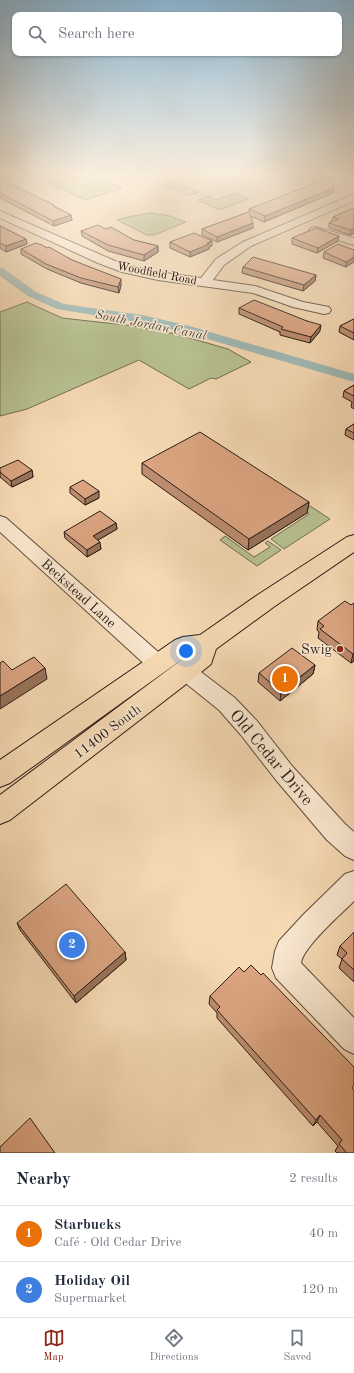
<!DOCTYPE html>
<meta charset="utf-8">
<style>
body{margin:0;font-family:"Old Standard TT",serif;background:#f2f2f3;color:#1f2937}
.you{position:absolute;left:186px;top:651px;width:14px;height:14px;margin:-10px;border:3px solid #fff;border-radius:50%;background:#1a73e8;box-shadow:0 0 0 6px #1a73e833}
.badge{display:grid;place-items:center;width:26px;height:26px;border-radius:50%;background:#8f2418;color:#fff;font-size:13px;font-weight:700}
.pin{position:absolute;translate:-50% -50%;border:2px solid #fff;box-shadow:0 1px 4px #0006}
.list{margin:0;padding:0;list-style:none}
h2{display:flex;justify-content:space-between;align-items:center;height:52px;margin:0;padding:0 16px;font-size:17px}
h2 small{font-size:13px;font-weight:400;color:#747a83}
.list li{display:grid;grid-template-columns:26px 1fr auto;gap:12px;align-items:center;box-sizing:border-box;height:56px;padding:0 16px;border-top:1px solid #e0e1e3}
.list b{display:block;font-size:15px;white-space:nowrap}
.list p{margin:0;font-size:13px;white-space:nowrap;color:#747a83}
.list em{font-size:13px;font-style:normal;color:#747a83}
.icon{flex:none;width:22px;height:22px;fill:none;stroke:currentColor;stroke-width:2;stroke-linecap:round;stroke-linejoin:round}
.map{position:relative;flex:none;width:354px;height:1153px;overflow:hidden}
.search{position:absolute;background:#fff;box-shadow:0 1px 3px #0004;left:12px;right:12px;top:12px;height:44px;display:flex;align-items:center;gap:10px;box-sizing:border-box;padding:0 14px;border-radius:8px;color:#747a83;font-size:15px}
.sheet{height:164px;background:#fff}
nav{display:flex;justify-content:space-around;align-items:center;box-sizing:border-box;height:56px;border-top:1px solid #e0e1e3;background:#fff;font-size:11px;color:#747a83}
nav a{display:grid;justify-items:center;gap:2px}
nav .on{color:#8f2418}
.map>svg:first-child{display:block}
</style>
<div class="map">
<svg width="354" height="1153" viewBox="0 0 354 1153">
<rect width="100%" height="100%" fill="#f5d9b3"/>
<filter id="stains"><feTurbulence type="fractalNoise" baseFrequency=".005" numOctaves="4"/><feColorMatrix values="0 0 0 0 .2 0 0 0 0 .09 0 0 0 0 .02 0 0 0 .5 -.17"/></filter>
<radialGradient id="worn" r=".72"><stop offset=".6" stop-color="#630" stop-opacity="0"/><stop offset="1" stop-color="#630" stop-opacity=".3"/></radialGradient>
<!-- green -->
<path fill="#b7c090" stroke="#716e54" d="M 21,173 L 89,173 L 122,188 L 85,200 L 38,177 L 47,174 L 29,177 Z
M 174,181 L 199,192 L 189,195 L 163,184 Z
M 235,193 L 249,199 L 219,210 L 198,200 L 209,196 L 216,200 Z
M 151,213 L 170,216 L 186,222 L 154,235 L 147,235 L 117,220 L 133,216 Z
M 27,302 L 62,318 L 134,326 L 176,334 L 228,349 L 251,362 L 216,379 L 211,378 L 189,389 L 139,360 L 27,409 L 0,416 L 0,312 Z
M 287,491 L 330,519 L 284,549 L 271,539 L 309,514 L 280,495 Z
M 225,536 L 254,557 L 270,547 L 265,543 L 268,541 L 281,550 L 257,566 L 220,540 Z"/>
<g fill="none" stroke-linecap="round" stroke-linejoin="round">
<!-- canal -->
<path fill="#9eb9b5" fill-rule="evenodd" d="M 0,268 L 4,269 L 36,292 L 64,304 L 142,315 L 186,325 L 354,374 L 354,382 L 183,332 L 142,323 L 57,309 L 28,296 L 0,276 Z"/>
<defs>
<path id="minor" d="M 354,194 L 354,201 L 251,246 L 224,265 L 213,280 L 255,286 L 303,302 L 329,307 L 331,310 L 329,313 L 324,314 L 293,307 L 253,293 L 158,280 L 122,272 L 98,263 L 0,218 L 0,211 L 122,264 L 158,272 L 201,278 L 216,259 L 243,242 Z
M 315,227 L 354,238 L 354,245 L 311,232 L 309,230 L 311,228 Z
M 0,516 L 6,518 L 165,658 L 168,664 L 165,670 L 158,672 L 151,670 L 0,532 Z
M 185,663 L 192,665 L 235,698 L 257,721 L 292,766 L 345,824 L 354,832 L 354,860 L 345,856 L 327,840 L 276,780 L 241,735 L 219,710 L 178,677 L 174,671 L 178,665 Z
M 354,871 L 354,901 C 341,914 303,947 301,963 L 354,1018 L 354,1054 L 344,1049 L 276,978 L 272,968 L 275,951 L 279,941 L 304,914 L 345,874 Z"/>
<path id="major" d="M 354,535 L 354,552 L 275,606 L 216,649 L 211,664 L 194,678 L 10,820 L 0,824 L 0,795 L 188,655 L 10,783 L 0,787 L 0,760 L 175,640 L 183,637 L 200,635 L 259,594 L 347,537 Z"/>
</defs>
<!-- minor casing -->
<use href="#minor" stroke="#5e4c3e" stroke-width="2"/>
<!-- major casing -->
<use href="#major" stroke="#2b1d17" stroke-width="2"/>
<!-- minor -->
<use href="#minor" fill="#f8e6ce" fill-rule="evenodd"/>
<!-- major -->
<use href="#major" fill="#f5d9b3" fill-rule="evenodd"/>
</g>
<!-- wall -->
<path fill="#bc8d6f" stroke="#2b1d17" d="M 195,173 L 208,173 L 201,175 Z
M 235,173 L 249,173 L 242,175 Z
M 0,177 L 8,181 L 8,183 L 54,205 L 54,206 L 71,215 L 72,220 L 54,226 L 0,198 Z
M 333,193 L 264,222 L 250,216 L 253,228 L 217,242 L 202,235 L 202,229 L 249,212 L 249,209 Z
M 354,208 L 354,233 L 350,235 L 329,228 L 329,223 L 332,221 L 333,217 Z
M 0,226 L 26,239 L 27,244 L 6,252 L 0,248 Z
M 106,229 L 134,240 L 158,246 L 158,252 L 144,261 L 108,251 L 82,236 L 81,231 Z
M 292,238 L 338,241 L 317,253 L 292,244 Z
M 170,242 L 212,246 L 209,247 L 209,249 L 190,257 L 170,248 Z
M 21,249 L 72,260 L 121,285 L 119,293 L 81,283 L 47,269 L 21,254 Z
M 354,250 L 346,267 L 323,258 L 324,252 Z
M 243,267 L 316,275 L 315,281 L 303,291 L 242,273 Z
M 239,308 L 307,321 L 320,331 L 310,343 L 280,335 L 280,332 L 239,314 Z
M 354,319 L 354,340 L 339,332 L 340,326 Z
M 354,385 L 354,409 L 351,407 L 352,402 L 343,397 L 344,391 Z
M 354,424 L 354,440 L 345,435 L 346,429 Z
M 142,463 L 309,502 L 307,513 L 248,550 L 142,474 Z
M 0,468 L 32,470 L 33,477 L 12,487 L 0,477 Z
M 70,487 L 99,498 L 85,505 L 70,493 Z
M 116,523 L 117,529 L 98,540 L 101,549 L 87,557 L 65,538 L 64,532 Z
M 351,605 L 354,661 L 351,663 L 318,638 L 319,632 L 317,630 L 318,621 Z
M 315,665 L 313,674 L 280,701 L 258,682 L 259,673 Z
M 17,923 L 125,952 L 126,960 L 76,1003 L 20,930 Z
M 354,932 L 354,982 L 339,968 L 342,959 L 337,955 L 340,946 Z
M 210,996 L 353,1089 L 354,1153 L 337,1153 L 335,1151 L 338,1146 L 317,1122 L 313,1126 L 217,1018 L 217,1013 L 209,1004 Z"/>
<!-- shaded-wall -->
<path fill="#99735a" stroke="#2b1d17" d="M 201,173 L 208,173 L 201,175 Z
M 242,173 L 249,173 L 242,175 Z
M 334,188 L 333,193 L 264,222 L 265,216 Z
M 71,215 L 72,220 L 54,226 L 53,221 Z
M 253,223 L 253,228 L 217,242 L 217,237 Z
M 354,228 L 354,233 L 350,235 L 351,230 Z
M 339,236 L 338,241 L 317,253 L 318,248 Z
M 26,239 L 27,244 L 6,252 L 6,246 Z
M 212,241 L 212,246 L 209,247 L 209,249 L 190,257 L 190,252 Z
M 158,246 L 158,252 L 144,261 L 144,255 Z
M 354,257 L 354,262 L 346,267 L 346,262 Z
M 316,275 L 315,281 L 303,291 L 304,285 Z
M 121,279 L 121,285 L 119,293 L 118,287 Z
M 321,325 L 320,331 L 310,343 L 311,337 Z
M 32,470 L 33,477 L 12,487 L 11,481 Z
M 99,491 L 99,498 L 85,505 L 85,499 Z
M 309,502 L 307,513 L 248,550 L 249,539 Z
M 116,523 L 117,529 L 93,543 L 93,536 Z
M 100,542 L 101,549 L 87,557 L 87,550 Z
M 353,654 L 354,654 L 354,661 L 351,663 Z
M 315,665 L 313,674 L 280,701 L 281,692 Z
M 45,668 L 47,679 L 0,709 L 0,696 Z
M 125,952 L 126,960 L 76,1003 L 74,996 Z
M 320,1115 L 317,1122 L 313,1126 L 316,1120 Z"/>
<!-- building -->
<path fill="#dba481" stroke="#2b1d17" d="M 0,177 L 8,181 L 6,182 L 54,205 L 53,206 L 71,215 L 53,221 L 0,193 Z
M 330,177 L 334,188 L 265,216 L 249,209 Z
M 354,208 L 354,228 L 351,230 L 329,223 L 339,219 L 333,217 Z
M 249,212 L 253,223 L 217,237 L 202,229 Z
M 98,225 L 106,229 L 111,227 L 134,240 L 158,246 L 144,255 L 108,245 L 81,231 Z
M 0,226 L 26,239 L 6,246 L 0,243 Z
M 316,228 L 339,236 L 318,248 L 292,238 Z
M 194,233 L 212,241 L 207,243 L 209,244 L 190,252 L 170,242 Z
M 36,243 L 42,245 L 47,248 L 49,247 L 72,260 L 121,279 L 118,287 L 81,278 L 46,264 L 21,249 Z
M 338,244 L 354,250 L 354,257 L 346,262 L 324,252 Z
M 253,257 L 316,275 L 304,285 L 243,267 Z
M 254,300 L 307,321 L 321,325 L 311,337 L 281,329 L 283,327 L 239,308 Z
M 354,319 L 354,333 L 340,326 Z
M 354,385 L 354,396 L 344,391 Z
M 354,424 L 354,433 L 346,429 Z
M 200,432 L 309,502 L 249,539 L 142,463 Z
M 18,460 L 32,470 L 11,481 L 0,472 L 0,468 Z
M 83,480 L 99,491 L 85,499 L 70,487 Z
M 100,511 L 116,523 L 93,536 L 100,542 L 87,550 L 64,532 Z
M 345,601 L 351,605 L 354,603 L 354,654 L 353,654 L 320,629 L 324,626 L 318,621 Z
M 292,648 L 315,665 L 281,692 L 259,673 Z
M 34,657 L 45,668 L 0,696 L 0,663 L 3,661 L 12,670 Z
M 66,884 L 125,952 L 74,996 L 17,923 Z
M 354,932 L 354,970 L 342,959 L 347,953 L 340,946 Z
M 251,965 L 261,975 L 263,973 L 354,1067 L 354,1085 L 352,1088 L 354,1090 L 354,1153 L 347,1153 L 339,1144 L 342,1140 L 320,1115 L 316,1120 L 217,1010 L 220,1007 L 210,996 L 239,967 L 244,972 Z
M 30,1118 L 55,1153 L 0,1153 L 0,1147 Z"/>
<!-- sky -->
<linearGradient id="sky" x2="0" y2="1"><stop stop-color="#8ab6d4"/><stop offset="0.52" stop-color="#faeedd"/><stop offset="1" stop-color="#faeedd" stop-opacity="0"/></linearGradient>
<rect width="354" height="334" fill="url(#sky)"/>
<!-- markers -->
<circle fill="#8f2418" stroke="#f8e6ce" stroke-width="1.5" cx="340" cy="649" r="4"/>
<g text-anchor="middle" stroke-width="3" stroke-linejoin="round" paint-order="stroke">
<!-- far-street labels -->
<g font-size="12" fill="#2b1d17" stroke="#f8e6ce">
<text transform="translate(157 273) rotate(11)" y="4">Woodfield Road</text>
</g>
<!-- far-water labels -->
<g font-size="13" font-style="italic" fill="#4e4c46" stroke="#f8e6ce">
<text transform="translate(151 324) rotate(11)" y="5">South Jordan Canal</text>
</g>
<!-- street labels -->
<g font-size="14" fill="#2b1d17" stroke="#f8e6ce">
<text transform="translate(79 593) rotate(42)" y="5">Beckstead Lane</text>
<text transform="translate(107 731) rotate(-37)" y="5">11400 South</text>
</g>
<!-- poi labels -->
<g font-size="14" fill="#2b1d17" stroke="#f8e6ce" text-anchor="end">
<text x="332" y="654">Swig</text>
</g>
<!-- near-street labels -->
<g font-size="17" fill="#2b1d17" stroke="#f8e6ce">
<text transform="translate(272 757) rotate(50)" y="6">Old Cedar Drive</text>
</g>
</g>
<rect width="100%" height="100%" filter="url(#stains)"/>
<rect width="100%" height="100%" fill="url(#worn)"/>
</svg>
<div class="you"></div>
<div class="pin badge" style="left:285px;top:679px;background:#e8710a">1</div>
<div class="pin badge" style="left:72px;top:945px;background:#3f7fe0">2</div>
<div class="search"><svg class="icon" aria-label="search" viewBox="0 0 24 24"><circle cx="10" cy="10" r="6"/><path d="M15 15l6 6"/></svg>Search here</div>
</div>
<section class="sheet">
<h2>Nearby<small>2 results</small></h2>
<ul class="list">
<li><span class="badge" style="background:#e8710a">1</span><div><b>Starbucks</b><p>Café · Old Cedar Drive</p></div><em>40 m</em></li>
<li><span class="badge" style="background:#3f7fe0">2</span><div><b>Holiday Oil</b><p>Supermarket</p></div><em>120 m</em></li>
</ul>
</section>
<nav>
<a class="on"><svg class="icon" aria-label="map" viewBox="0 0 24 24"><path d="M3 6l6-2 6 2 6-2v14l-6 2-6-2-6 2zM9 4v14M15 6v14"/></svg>Map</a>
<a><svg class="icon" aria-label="directions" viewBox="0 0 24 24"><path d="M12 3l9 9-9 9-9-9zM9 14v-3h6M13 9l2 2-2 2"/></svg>Directions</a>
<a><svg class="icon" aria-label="saved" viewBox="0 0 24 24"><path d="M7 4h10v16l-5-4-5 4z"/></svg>Saved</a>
</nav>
